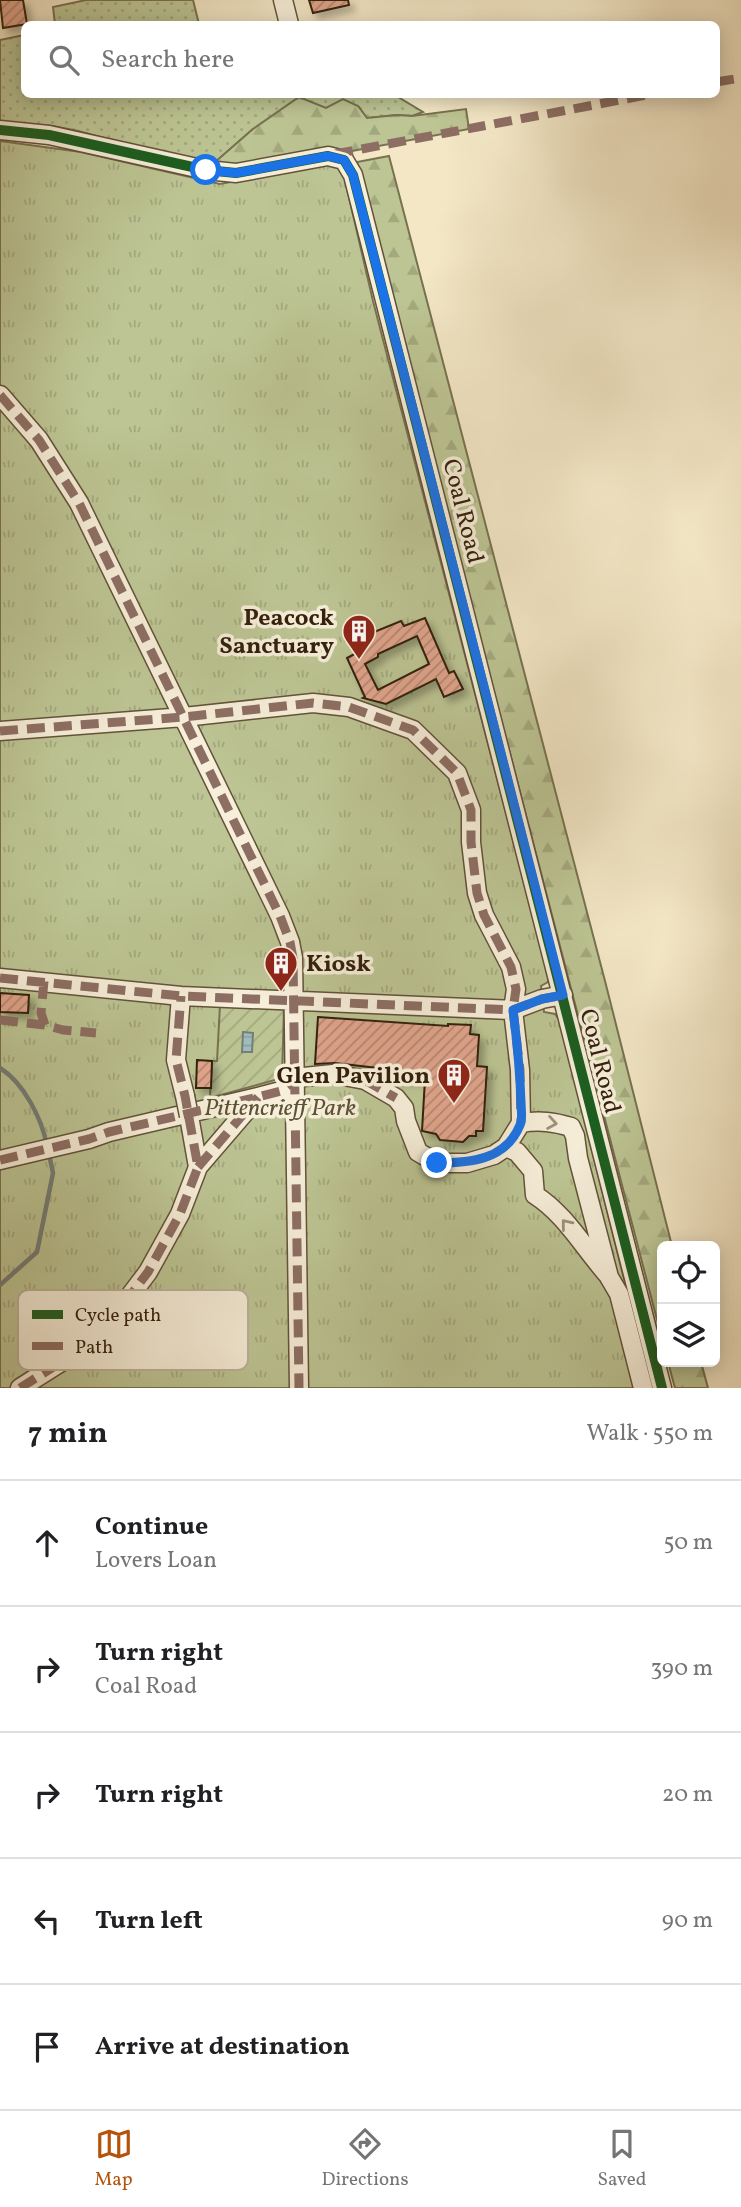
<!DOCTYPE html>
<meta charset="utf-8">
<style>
body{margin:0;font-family:Vollkorn,serif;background:#f2f2f2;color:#202124}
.controls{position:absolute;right:21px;bottom:21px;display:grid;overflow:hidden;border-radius:10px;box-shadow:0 4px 18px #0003}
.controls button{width:63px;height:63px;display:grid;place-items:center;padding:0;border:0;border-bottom:2px solid #e0e0e0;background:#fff;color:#202124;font:35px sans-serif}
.stop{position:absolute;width:21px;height:21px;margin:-16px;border:5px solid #1a73e8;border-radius:50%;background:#fff}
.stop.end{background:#1a73e8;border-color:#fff;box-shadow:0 2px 7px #0008}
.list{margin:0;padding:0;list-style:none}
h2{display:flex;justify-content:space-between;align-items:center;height:91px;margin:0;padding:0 28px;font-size:30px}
h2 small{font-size:23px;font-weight:400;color:#757577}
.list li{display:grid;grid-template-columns:46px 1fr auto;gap:21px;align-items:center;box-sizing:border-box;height:126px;padding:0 28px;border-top:2px solid #e0e0e0}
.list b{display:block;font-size:26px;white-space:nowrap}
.list p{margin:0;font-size:23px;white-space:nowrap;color:#757577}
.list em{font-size:23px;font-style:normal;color:#757577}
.icon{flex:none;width:38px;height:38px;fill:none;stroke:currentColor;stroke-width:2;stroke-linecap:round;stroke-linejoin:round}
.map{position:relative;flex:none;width:741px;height:1388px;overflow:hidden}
.search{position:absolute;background:#fff;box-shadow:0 4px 18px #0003;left:21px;right:21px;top:21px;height:77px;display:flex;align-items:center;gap:18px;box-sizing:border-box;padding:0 24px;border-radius:10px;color:#757577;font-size:26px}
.sheet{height:721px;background:#fff}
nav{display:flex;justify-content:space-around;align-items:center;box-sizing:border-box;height:98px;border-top:2px solid #e0e0e0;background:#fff;font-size:19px;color:#757577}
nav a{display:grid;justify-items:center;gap:4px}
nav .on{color:#b45309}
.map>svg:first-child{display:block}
</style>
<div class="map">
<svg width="741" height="1388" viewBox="0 0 741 1388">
<defs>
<pattern id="grass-dots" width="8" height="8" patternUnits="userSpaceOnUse" patternTransform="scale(1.75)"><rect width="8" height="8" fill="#bdc594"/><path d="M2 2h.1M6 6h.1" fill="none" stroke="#a3a97e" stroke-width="1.8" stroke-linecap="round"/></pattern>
<pattern id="forest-firs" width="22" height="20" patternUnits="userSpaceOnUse" patternTransform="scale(1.75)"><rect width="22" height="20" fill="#bdc594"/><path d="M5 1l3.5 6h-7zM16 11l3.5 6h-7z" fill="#a3a97e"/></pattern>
<pattern id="park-tufts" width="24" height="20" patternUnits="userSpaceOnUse" patternTransform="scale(1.75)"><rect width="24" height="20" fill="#bdc594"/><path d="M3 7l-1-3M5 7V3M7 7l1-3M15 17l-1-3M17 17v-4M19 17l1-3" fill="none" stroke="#a3a97e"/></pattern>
<pattern id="garden-furrows" width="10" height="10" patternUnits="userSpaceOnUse" patternTransform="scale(1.75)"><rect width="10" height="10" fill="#bdc594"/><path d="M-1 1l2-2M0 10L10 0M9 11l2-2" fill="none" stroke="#a3a97e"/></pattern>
<pattern id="water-rules" width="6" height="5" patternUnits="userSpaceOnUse" patternTransform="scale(1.75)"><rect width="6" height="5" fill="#a0bdbf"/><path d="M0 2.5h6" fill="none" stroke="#8aa2a3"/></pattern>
<pattern id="building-hatch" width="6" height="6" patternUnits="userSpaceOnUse" patternTransform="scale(1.75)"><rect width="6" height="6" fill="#dfa48b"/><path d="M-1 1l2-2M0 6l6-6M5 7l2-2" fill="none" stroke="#b58570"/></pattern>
<filter id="shadow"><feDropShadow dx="5.5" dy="5.5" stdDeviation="3.5" flood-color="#0004"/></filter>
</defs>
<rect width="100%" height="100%" fill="#f3e7c6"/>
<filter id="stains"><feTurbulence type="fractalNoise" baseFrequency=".00286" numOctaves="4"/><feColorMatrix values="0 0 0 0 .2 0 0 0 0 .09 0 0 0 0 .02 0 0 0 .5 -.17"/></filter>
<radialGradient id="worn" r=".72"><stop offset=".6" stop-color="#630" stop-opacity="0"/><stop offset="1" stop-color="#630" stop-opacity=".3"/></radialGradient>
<!-- grass -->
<path fill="url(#grass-dots)" stroke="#787250" stroke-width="2" d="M 86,0 L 193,0 L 199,24 L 55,24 L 53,7 Z
M 24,35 L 24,94 L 393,94 L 423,112 L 412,116 L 397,115 L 367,118 L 358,106 L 326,108 L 253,129 L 212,165 L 193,162 L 78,131 L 53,126 L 0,123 L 0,40 Z"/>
<!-- forest -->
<path fill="url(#forest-firs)" stroke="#787250" stroke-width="2" d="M 299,97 L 326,108 L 343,99 L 358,106 L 367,118 L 397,115 L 412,116 L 466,109 L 469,129 L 236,173 L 206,170 L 253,129 Z
M 389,156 L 605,981 L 672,1246 L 662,1246 L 662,1339 L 358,168 L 357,162 Z
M 668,1362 L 701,1362 L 708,1388 L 675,1388 Z"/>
<!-- park -->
<path fill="url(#park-tufts)" stroke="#787250" stroke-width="2" d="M 0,141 L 81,152 L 220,184 L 330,163 L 338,167 L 344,176 L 373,301 L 548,975 L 548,982 L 541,986 L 544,1012 L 555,1014 L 560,1021 L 651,1388 L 0,1388 Z"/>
<!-- garden -->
<path fill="url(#garden-furrows)" stroke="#787250" stroke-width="2" d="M 220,1005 L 284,1008 L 282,1078 L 217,1096 L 210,1096 L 212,1061 L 217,1061 Z"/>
<!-- water -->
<path fill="url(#water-rules)" stroke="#747e77" stroke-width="2" d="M 243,1032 L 253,1033 L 252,1052 L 242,1052 Z"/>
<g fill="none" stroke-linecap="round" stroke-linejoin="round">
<!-- stream -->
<path stroke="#747e77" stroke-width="4.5" d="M 0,1068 C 24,1083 42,1119 47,1146
M 0,1285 L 37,1252 L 53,1173 L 49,1154"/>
</g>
<!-- building -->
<path fill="url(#building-hatch)" stroke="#33200c" stroke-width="2" fill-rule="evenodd" filter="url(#shadow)" d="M 0,0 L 23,0 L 27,24 L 3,28 Z
M 309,0 L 348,0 L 349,5 L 313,13 Z
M 425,618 L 449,673 L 454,671 L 463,689 L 444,697 L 436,679 L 386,704 L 363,698 L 365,697 L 347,658 L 362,650 L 357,639 L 401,621 L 404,626 ZM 417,636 L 429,664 L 378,690 L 365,664 L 378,657 L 378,654 Z
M 0,993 L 29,995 L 28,1013 L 0,1012 Z
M 318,1017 L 448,1026 L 448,1024 L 471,1025 L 470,1034 L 479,1035 L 477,1066 L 487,1067 L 483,1131 L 476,1131 L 476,1136 L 469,1136 L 463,1142 L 440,1140 L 436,1134 L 422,1131 L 425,1079 L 386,1077 L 386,1069 L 335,1063 L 315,1064 Z
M 197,1060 L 212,1061 L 211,1088 L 196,1088 Z"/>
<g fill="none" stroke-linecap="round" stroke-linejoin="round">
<defs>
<path id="minor" d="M 283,0 L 289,24
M 0,130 L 49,135 L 206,170 L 236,173 L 328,156 L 344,160 L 353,175 L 662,1388
M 0,395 L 39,440 L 79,503 L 280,916 L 290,942 L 293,958 L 299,1388
M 0,731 L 184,717 L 313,703 L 349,707 L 413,730 L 457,773 L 471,810 L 471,842 L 477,893 L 484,915 L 511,967 L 516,989 L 513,1010 L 520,1070 L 521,1123 L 506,1147 L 494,1155 L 467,1163 L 437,1163 L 418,1152 L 406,1121 L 404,1108 L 396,1098 L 365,1080 L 333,1074 L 304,1077 L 293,1081 L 281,1091 L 258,1097 L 109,1132 L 89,1139 L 0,1160
M 0,978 L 181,996 L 513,1010 L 542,999 L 563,995
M 181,996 L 176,1060 L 185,1096
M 521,1123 C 540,1120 554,1122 571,1127 L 575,1136 L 578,1158 L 609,1277 L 619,1294 L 643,1388
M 506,1147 L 517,1152 L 533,1171 L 535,1195 C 565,1214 584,1248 607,1274
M 198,1167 L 258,1097
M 20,1388 L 77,1352 L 94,1337 L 120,1309 L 148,1272 L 180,1214 L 198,1167 L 189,1116"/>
</defs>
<!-- minor casing -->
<use href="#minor" stroke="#63523a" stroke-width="21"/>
<!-- minor -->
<use href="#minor" stroke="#f7efda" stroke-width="18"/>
<defs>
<path id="minor-bridge" d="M 185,1096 L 189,1116"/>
</defs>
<!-- minor-bridge casing -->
<use href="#minor-bridge" stroke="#63523a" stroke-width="21" stroke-linecap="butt"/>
<!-- minor-bridge -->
<use href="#minor-bridge" stroke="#f7efda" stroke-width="18"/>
<!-- quiet -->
<path stroke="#8d6e63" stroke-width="9" stroke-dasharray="18 9" stroke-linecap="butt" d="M 716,82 L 741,78
M 335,154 L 652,94
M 0,395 L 39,440 L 79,503 L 280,916 L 290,942 L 293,958 L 299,1388
M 0,731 L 184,717 L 313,703 L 349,707 L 413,730 L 457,773 L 471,810 L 471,842 L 477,893 L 484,915 L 511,967 L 516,989 L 513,1010 L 520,1070 L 521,1123
M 0,978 L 181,996 L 513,1010 L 542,999 L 563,995
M 44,981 L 41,1013 L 45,1025 L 63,1030 L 96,1033
M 0,1020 L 45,1025
M 0,1160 L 89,1139 L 109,1132 L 258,1097 L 281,1091 L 293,1081 L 304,1077 L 333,1074 L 365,1080 L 396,1098
M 198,1167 L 258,1097
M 20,1388 L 77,1352 L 94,1337 L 120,1309 L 148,1272 L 180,1214 L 198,1167 L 185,1096 L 176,1060 L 181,996"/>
<defs>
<path id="cycleway" d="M 0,130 L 49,135 L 206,170 L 236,173 L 328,156 L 344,160 L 353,175 L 662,1388"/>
</defs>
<!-- cycleway casing -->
<use href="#cycleway" stroke="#f7efda" stroke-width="15"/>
<!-- cycleway -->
<use href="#cycleway" stroke="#1b5e20" stroke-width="10"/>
</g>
<!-- one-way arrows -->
<defs><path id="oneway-chevron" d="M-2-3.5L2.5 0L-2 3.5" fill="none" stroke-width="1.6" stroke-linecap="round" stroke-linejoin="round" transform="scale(1.75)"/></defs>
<g stroke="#9f927d">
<use href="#oneway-chevron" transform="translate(552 1123) rotate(10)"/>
<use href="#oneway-chevron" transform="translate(566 1224) rotate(-129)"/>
</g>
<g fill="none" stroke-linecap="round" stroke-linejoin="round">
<!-- route -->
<path stroke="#1a73e8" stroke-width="9" d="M 206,170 L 236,173 L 328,156 L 344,160 L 353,175 L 563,995 L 542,999 L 513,1010 C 517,1041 520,1072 521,1103 C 521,1110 523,1119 520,1125 C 506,1160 470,1163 437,1163"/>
</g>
<!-- icons -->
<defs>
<symbol id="building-pin" viewBox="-11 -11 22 30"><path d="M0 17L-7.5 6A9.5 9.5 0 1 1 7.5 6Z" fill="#8f2418" stroke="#f7efda"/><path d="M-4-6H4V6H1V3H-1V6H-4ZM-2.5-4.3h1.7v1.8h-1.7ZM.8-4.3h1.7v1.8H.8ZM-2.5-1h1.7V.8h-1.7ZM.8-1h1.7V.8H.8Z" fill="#fff"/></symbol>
</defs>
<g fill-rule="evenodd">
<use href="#building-pin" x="340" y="612" width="38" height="52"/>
<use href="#building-pin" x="262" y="944" width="38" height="52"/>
<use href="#building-pin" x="435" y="1056" width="38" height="52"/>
</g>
<g text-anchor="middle" stroke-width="7" stroke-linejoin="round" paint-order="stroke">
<!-- street labels -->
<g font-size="24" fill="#33200c" stroke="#f7efda">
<text transform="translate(464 511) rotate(76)" y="8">Coal Road</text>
<text transform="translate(601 1061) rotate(76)" y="8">Coal Road</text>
</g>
<!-- poi labels -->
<g font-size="24" font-weight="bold" fill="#33200c" stroke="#f7efda" text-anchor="end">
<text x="334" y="625">Peacock<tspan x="334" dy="28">Sanctuary</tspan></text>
<text x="306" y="971" text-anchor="start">Kiosk</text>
<text x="430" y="1083">Glen Pavilion</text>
</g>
<!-- park labels -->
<g font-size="24" font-style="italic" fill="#5c5235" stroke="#f7efda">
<text x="280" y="1115">Pittencrieff Park</text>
</g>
</g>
<!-- legend -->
<rect x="18" y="1290" width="230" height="80" rx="10" fill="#f7efda" stroke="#bcb19c" stroke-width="2"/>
<rect x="32" y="1310" width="31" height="9" fill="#1b5e20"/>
<rect x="32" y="1342" width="31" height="8" fill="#8d6e63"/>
<g font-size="19" fill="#33200c">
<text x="75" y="1321">Cycle path</text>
<text x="75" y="1353">Path</text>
</g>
<rect width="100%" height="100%" filter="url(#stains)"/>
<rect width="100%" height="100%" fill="url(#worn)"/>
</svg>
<div class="controls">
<button><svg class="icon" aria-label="locate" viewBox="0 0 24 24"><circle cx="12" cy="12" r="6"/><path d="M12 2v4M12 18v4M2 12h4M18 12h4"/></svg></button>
<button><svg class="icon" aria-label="layers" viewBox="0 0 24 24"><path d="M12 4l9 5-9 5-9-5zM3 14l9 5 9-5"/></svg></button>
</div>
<div class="stop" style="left:206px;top:170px"></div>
<div class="stop end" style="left:437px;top:1163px"></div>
<div class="search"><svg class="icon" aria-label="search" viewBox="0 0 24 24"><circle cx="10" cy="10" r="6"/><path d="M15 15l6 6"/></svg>Search here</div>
</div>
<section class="sheet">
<h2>7 min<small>Walk · 550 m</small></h2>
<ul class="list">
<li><svg class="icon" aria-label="ahead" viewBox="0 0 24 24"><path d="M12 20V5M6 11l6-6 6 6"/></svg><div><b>Continue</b><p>Lovers Loan</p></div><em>50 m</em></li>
<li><svg class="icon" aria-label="right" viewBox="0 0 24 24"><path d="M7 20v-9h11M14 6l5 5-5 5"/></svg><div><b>Turn right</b><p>Coal Road</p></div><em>390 m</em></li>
<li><svg class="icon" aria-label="right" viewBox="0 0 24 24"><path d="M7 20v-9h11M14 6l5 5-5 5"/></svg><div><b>Turn right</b></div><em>20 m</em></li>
<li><svg class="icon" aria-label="left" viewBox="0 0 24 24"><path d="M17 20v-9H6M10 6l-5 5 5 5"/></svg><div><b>Turn left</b></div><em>90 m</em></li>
<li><svg class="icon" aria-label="arrive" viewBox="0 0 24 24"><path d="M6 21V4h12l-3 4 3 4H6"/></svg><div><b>Arrive at destination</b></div></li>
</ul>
</section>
<nav>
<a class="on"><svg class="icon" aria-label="map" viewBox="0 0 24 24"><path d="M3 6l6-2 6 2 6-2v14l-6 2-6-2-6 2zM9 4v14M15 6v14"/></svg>Map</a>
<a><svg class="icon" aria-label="directions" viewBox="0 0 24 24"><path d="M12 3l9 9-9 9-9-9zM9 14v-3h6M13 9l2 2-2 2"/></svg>Directions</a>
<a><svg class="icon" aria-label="saved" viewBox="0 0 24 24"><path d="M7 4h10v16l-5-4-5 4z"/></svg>Saved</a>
</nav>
